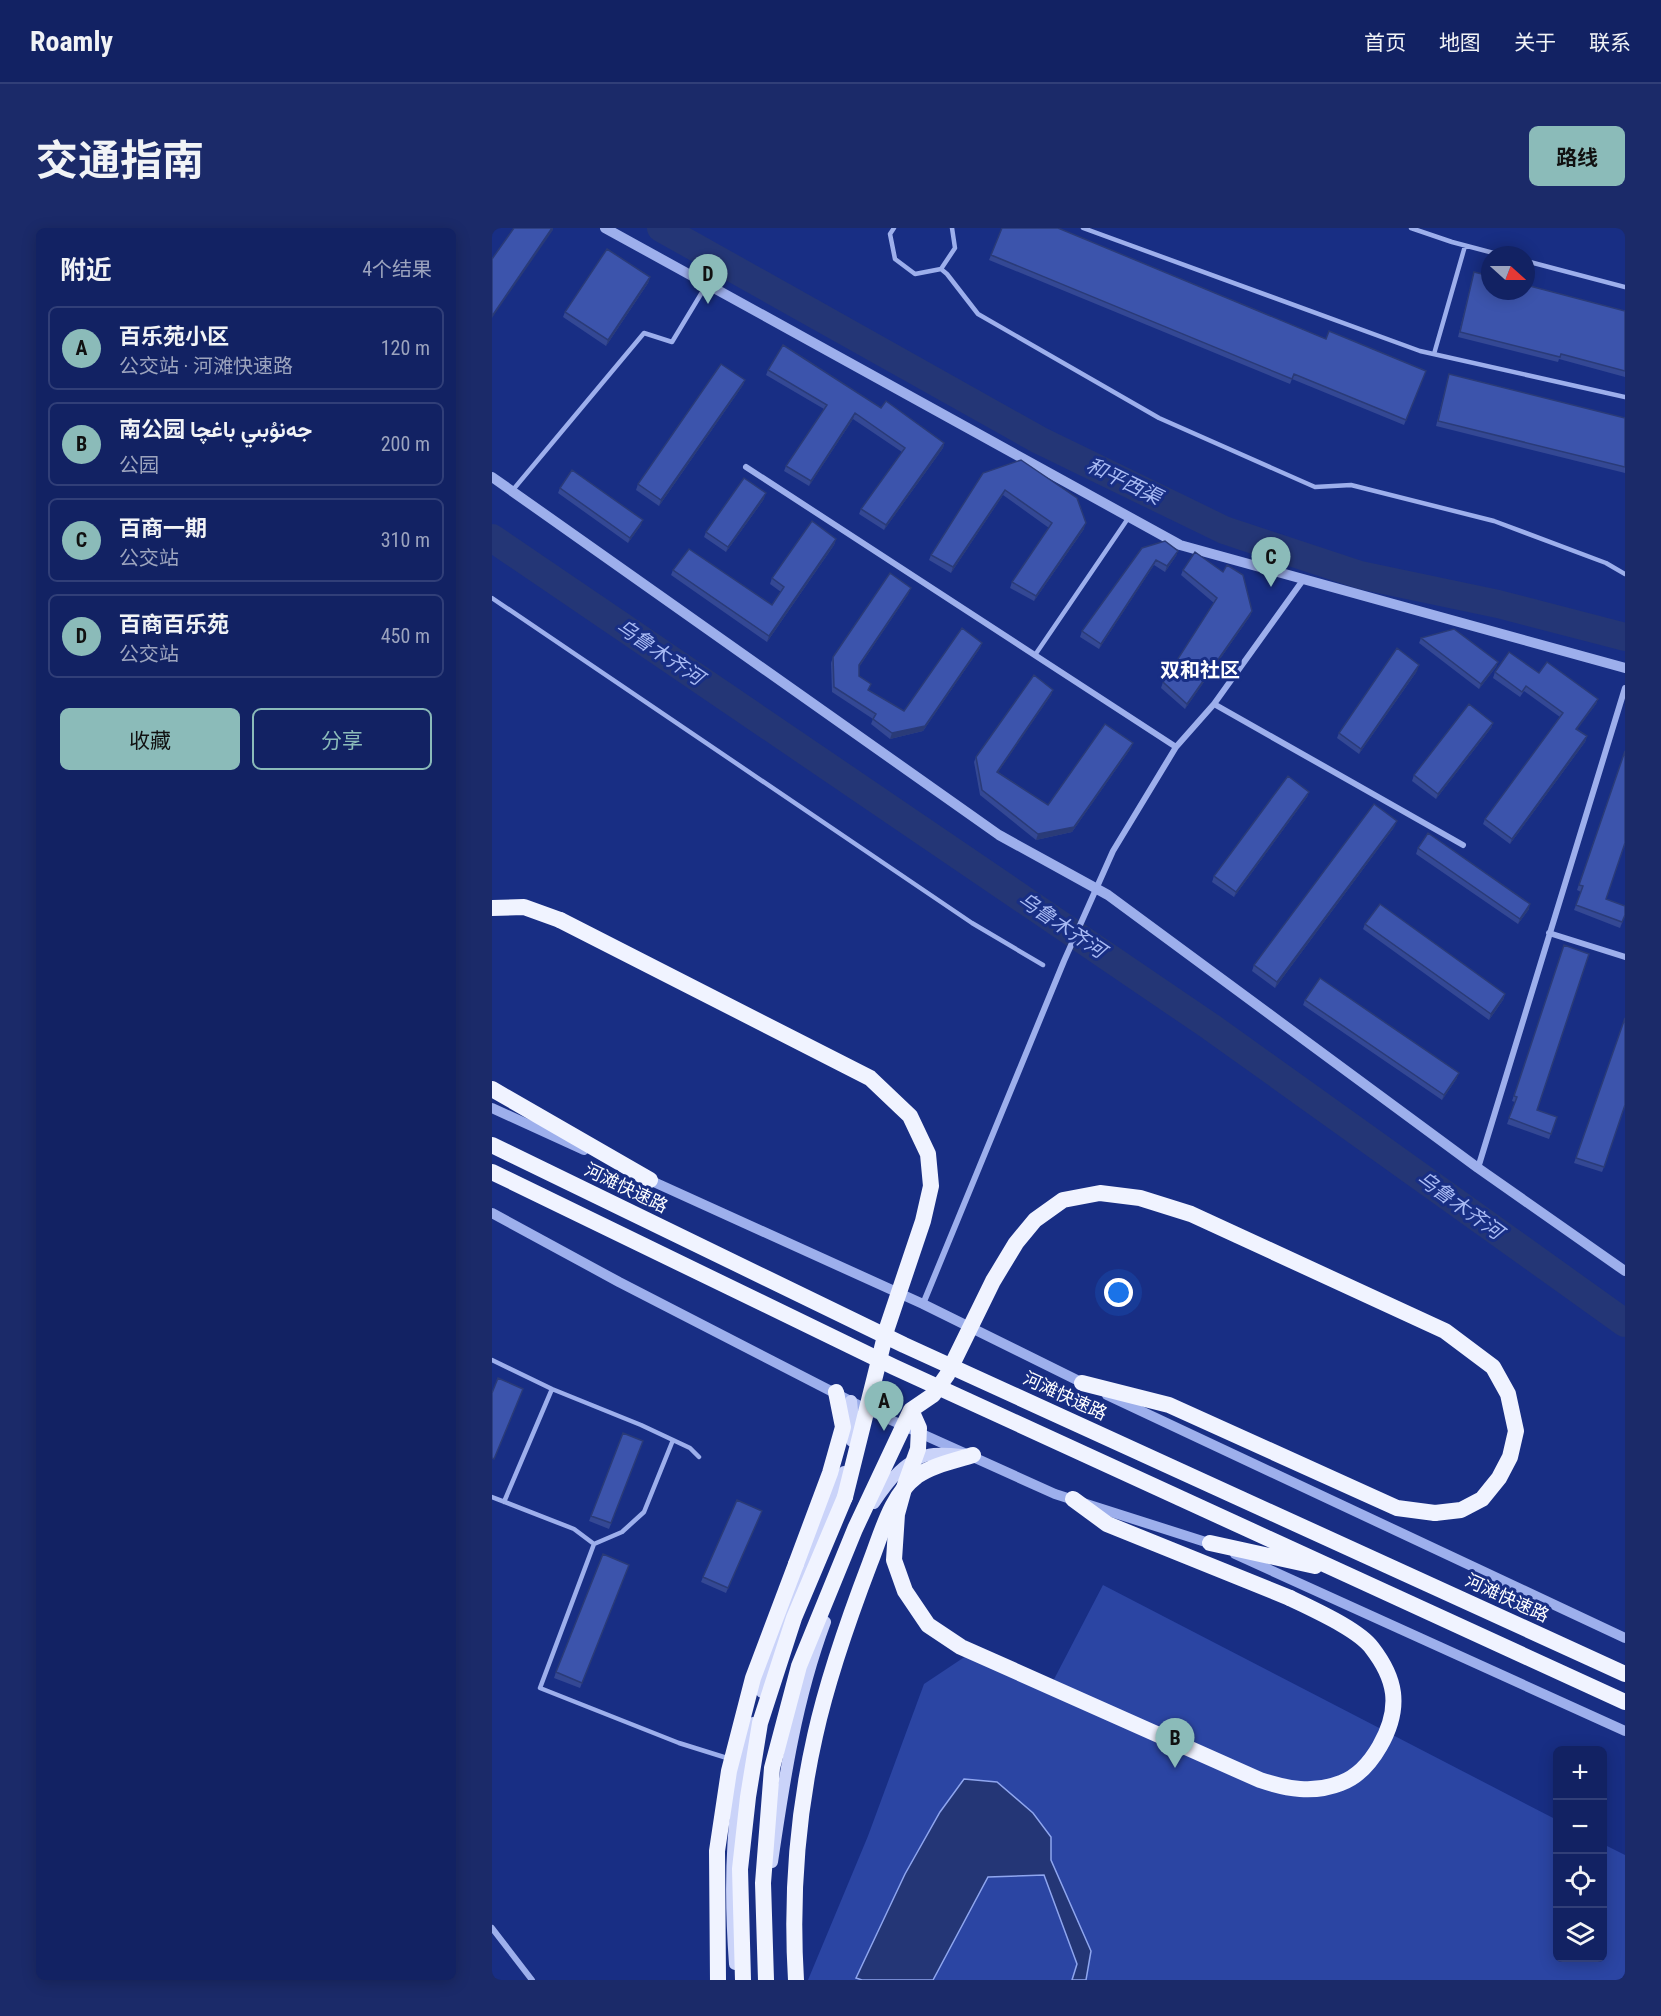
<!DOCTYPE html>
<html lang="zh">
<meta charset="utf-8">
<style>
body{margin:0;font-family:"Roboto Condensed",Vazirmatn,"Noto Sans SC",sans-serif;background:#1b2a69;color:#f1f3f6}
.controls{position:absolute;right:18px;bottom:18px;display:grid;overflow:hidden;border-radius:9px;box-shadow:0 3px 15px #0003}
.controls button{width:54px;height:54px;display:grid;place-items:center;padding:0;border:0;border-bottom:2px solid #313f78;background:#122263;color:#f1f3f6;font:30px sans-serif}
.compass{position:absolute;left:989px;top:18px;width:54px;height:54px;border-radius:50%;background:#122263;box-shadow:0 3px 15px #0003;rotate:111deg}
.you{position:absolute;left:627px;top:1065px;width:21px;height:21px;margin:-15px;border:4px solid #fff;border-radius:50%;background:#1a73e8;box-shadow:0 0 0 9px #1a73e833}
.badge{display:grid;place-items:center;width:39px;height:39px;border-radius:50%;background:#8bbbb9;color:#111;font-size:20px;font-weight:700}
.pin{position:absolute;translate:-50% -50px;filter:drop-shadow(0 2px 3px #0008)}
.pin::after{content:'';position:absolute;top:32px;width:21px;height:18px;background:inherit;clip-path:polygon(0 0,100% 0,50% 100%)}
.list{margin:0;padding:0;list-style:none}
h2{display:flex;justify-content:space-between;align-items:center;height:78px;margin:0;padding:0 24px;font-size:26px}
h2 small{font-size:20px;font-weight:400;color:#9ca4be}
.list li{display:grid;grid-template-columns:39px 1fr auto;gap:18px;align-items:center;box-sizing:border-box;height:84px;margin:0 12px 12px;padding:0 12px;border:2px solid #313f78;border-radius:9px}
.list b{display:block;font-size:22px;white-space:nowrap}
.list p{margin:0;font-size:20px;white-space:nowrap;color:#9ca4be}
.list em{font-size:20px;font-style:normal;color:#9ca4be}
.actions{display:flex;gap:12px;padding:18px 24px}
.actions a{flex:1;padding:14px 0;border:2px solid #8bbbb9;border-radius:9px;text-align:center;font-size:21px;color:#8bbbb9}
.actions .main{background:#8bbbb9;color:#111}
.icon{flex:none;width:33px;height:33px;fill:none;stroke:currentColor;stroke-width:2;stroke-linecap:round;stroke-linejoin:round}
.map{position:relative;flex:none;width:1133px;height:1752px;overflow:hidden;border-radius:9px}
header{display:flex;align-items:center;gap:36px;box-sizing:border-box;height:84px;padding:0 30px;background:#122263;border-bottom:2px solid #313f78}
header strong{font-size:28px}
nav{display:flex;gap:33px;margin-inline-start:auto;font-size:21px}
.intro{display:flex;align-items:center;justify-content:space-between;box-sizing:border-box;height:144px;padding:0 36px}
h1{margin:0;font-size:42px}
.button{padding:15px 27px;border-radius:9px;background:#8bbbb9;color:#111;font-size:21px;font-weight:700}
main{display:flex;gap:36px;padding:0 36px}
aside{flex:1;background:#122263;border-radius:9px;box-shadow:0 3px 15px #0003}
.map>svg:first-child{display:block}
</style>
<header>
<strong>Roamly</strong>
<nav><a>首页</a><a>地图</a><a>关于</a><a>联系</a></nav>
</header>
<div class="intro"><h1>交通指南</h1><a class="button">路线</a></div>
<main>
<aside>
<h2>附近<small>4个结果</small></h2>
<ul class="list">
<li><span class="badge">A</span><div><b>百乐苑小区</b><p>公交站 · 河滩快速路</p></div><em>120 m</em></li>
<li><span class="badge">B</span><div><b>南公园 جەنۇبىي باغچا</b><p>公园</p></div><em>200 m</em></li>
<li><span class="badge">C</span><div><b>百商一期</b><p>公交站</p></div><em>310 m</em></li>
<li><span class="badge">D</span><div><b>百商百乐苑</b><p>公交站</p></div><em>450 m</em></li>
</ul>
<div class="actions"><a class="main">收藏</a><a>分享</a></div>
</aside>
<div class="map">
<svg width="1133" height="1752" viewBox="0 0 1133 1752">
<rect width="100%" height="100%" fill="#182e84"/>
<!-- green -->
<path fill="#2b45a3" d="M 611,1357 L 1065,1592 L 1066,1730 L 1110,1730 L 1111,1616 L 1133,1627 L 1133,1752 L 316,1752 L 376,1608 L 432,1456 L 477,1426 L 558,1459 Z"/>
<!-- water -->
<path fill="#243676" stroke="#8fa6ef" stroke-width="1.5" d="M 472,1551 L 505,1554 L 541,1585 L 559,1609 L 559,1632 L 599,1723 L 594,1752 L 580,1752 L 585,1736 L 552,1647 L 496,1649 L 441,1752 L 370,1752 L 364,1750 L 413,1646 L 448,1584 Z"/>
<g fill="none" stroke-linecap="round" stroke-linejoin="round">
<!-- river -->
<path stroke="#243676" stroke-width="28" d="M 169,0 L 547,212 L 732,302 L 868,347 L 1006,376 L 1133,409
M 0,310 L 719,799 L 1133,1095"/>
<!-- service -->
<path stroke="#9dafec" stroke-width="4.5" d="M 402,0 L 398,6 L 403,31 L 423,46 L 449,41 L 463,20 L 460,0
M 591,0 L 928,123 L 1133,169
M 919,0 L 960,14 L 1009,27
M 1034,33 L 1133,59
M 449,41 L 455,46 L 486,86 L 667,190 L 823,259 L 859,257 L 1002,293 L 1114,335 L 1133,346
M 942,126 L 973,18
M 20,263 L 152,105 L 180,114 L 215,56
M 0,370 L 480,695 L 551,737
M 543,427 L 637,289
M 0,1132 L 60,1161 L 149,1197 L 198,1220 L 207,1229
M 0,1269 L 82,1301 L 102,1316 L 48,1460 L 187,1515 L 235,1530
M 12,1274 L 60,1161
M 102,1316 L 130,1304 L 152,1284 L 181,1212"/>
<!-- minor -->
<path stroke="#9dafec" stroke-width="6" d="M 254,239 L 684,519
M 722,476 L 971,617
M 1057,705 L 1133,729
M 986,940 L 1133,460
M 431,1076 L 572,733 L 621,623 L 684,519 L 722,476 L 811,352
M 0,1700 L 40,1752"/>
<!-- tertiary -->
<path stroke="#9dafec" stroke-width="10" d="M 113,0 L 688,317 L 1133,440
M 0,249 L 507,607 L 616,667 L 986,940 L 1133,1043
M 0,880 L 92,922
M 153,950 L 431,1076 L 595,1157
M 0,985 L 127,1054 L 370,1179 L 563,1266 L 723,1317
M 615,1167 L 1133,1410
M 743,1326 L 1133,1503"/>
<!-- secondary -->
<path stroke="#cad3f9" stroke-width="12" d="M 359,1173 L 362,1201 L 360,1213
M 382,1275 C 396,1254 414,1229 442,1226 C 451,1225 461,1226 470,1227
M 270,1464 L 282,1421 L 303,1362 L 352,1244
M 280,1634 C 292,1552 304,1472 333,1394
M 243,1736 C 237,1655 239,1574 261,1495"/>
<!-- trunk -->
<path stroke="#f0f3ff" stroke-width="16" d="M 0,680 L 32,679 L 68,692
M 0,861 L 158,952
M 0,917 L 412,1117 L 1133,1446
M 0,944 L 402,1139 L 1133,1474
M 590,1155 L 677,1177 L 905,1280 L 943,1285
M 581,1271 L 615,1296 L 798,1370
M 718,1315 L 823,1338
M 304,1336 L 338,1245 L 351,1199 L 344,1164
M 251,1752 L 248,1641 L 256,1569 L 268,1495 L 302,1390 L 353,1269
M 304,1752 C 299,1671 305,1588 323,1508 C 336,1449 357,1390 378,1335 C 390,1305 398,1268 425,1248 C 441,1237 462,1233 481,1227"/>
<!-- trunk-bridge -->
<path stroke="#f0f3ff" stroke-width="16" d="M 68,692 L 378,850 L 418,888 L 436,926 L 439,958 L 431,993 L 395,1100 L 353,1269
M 419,1182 L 427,1200 L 426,1221 L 413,1257 L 405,1286 L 402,1332 L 413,1363 L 436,1397 L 469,1419 L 768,1552 C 795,1561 821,1566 849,1555 C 879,1544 905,1498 901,1465 C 899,1449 890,1433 880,1420 C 866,1401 820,1381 798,1370
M 226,1752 L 225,1623 L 237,1543 L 261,1450 L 304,1336
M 274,1752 L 271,1655 L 280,1540 L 307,1438 L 363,1301 L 419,1182 L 441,1167 L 455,1147 L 501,1053 L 524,1015 L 543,992 L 571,972 L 608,965 L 648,970 L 699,986 L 953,1103 L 1001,1139 L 1016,1166 L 1024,1203 L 1018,1229 L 1007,1250 L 990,1271 L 969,1282 L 943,1285"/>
</g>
<!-- wall -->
<path fill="#344894" d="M 510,0 L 834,111 L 934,143 L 912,197 L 800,151 L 798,156 L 497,32 Z
M 982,44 L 1133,83 L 1133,149 L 1067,131 L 1066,134 L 966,109 Z
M 158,49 L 156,55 L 114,118 L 71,89 L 73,84 Z
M 276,142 L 389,180 L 452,215 L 451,220 L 392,302 L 367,286 L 369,281 L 410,224 L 361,191 L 317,258 L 292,243 L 294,238 L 332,181 L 274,147 Z
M 957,146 L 1133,190 L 1133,245 L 944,198 Z
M 253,152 L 251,157 L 167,278 L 144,262 L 146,256 Z
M 491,245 L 592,301 L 542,373 L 518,360 L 520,354 L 557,300 L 511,267 L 459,345 L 437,332 L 439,327 Z
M 68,260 L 149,297 L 136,315 L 66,265 Z
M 272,271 L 234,324 L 212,309 L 214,304 Z
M 344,311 L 342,317 L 275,414 L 179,347 L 181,342 L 280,377 L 289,364 L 278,356 L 280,350 Z
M 650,320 L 686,323 L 684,328 L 673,344 L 662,337 L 607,421 L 588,409 L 590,403 Z
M 691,342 L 760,383 L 758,388 L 693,481 L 669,460 L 671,454 L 722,375 L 689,347 Z
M 417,365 L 367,439 L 367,448 L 377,463 L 412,483 L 490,415 L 488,420 L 431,503 L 398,511 L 379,496 L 381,491 L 340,464 L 339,435 L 341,429 Z
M 929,410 L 1006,434 L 1004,439 L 987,461 L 927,415 Z
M 925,443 L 867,526 L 845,510 L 847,505 Z
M 1003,444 L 1047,445 L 1106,471 L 1104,476 L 1085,501 L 1095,508 L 1093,514 L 1018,616 L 991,596 L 993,591 L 1068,489 L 1032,463 L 1028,469 L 1001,450 Z
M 561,462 L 559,467 L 506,544 L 556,577 L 639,520 L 580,604 L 544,612 L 488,567 L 482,534 L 484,529 Z
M 1001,495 L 999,500 L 944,571 L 920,553 L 922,547 Z
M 1133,523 L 1114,671 L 1133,687 L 1128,700 L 1082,682 L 1089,664 L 1085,662 Z
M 817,564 L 815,569 L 742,669 L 720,654 L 722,648 Z
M 903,598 L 783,760 L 760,743 L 762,737 Z
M 926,620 L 1037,681 L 1026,696 L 924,626 Z
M 873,696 L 1013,766 L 1011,772 L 997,792 L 871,701 Z
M 1072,717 L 1045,882 L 1065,889 L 1057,911 L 1015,896 L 1023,874 L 1020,873 Z
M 813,772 L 965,850 L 950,872 L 811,777 Z
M 1133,790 L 1112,939 L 1110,944 L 1082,935 Z
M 131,1205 L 151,1213 L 117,1301 L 97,1293 Z
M 270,1283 L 234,1365 L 209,1354 L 211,1349 Z
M 137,1337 L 88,1460 L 62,1450 L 64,1444 Z"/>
<!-- shaded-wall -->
<path fill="#2a3b78" d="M 60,0 L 61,0 L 61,2 L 0,90 L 0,88 Z
M 158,49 L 156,55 L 114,118 L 116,112 Z
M 253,152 L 251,157 L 167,278 L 169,272 Z
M 363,185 L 361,191 L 317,258 L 319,253 Z
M 452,215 L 451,220 L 392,302 L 394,297 Z
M 513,262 L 511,267 L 459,345 L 461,339 Z
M 274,265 L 272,271 L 234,324 L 236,319 Z
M 151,292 L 149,297 L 136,315 L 138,310 Z
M 594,295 L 592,301 L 542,373 L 544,368 Z
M 344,311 L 342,317 L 275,414 L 277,408 Z
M 686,323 L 684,328 L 673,344 L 675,338 Z
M 664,332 L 662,337 L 607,421 L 609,416 Z
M 419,360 L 417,365 L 365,442 L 367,437 Z
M 760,383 L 758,388 L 693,481 L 695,476 Z
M 490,415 L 488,420 L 431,503 L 398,511 L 400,505 Z
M 1006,434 L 1004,439 L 987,461 L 989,456 Z
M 927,437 L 925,443 L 867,526 L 869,521 Z
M 561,462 L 559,467 L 503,549 L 505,544 Z
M 1106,471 L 1104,476 L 1082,506 L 1084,501 Z
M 1001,495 L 999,500 L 944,571 L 946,566 Z
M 1095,508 L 1093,514 L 1018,616 L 1020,611 Z
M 641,515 L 639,520 L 580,604 L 544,612 L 546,606 Z
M 817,564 L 815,569 L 742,669 L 744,664 Z
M 905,593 L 903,598 L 783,760 L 785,754 Z
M 1038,676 L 1037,681 L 1026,696 L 1028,691 Z
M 1013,766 L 1011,772 L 997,792 L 999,786 Z
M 967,845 L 965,850 L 950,872 L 952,867 Z"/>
<!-- building -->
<path fill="#3c54ac" stroke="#2a3b78" stroke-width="1.5" d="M 22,0 L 60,0 L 0,88 L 0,31 Z
M 510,0 L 566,0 L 834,111 L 837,103 L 934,143 L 914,192 L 802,146 L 800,151 L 499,27 Z
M 115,21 L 158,49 L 116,112 L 73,84 Z
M 982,44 L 998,48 L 998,63 L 1034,63 L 1034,57 L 1133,83 L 1133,143 L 1069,126 L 1068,129 L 968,104 Z
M 291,117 L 389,180 L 394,173 L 452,215 L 394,297 L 369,281 L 413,220 L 363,185 L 319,253 L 294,238 L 335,177 L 276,142 Z
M 229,136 L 253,152 L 169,272 L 146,256 Z
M 957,146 L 1133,190 L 1133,239 L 946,193 Z
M 529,232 L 585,270 L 594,295 L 544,368 L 520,354 L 560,295 L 513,262 L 461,339 L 439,327 L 491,245 Z
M 80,242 L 151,292 L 138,310 L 68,260 Z
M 252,250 L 274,265 L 236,319 L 214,304 Z
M 320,293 L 344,311 L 277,408 L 181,342 L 197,321 L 280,377 L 292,359 L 280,350 Z
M 673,313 L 686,323 L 675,338 L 664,332 L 609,416 L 590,403 L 650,320 Z
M 703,324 L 731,344 L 735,337 L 751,347 L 760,383 L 695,476 L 671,454 L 725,370 L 691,342 Z
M 398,345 L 419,360 L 367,437 L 367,448 L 379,456 L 376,462 L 412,483 L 470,400 L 490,415 L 433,498 L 400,505 L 381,491 L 384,486 L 342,459 L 341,429 Z
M 962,401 L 1006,434 L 989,456 L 929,410 Z
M 905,420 L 927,437 L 869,521 L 847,505 Z
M 1017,424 L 1047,445 L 1055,434 L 1106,471 L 1084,501 L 1095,508 L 1020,611 L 993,591 L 1071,485 L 1034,458 L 1030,464 L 1003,444 Z
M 542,447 L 561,462 L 505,544 L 556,577 L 613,496 L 641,515 L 582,599 L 546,606 L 490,562 L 484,529 Z
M 977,476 L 1001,495 L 946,566 L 922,547 Z
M 1133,523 L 1133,615 L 1114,671 L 1133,678 L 1133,687 L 1130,694 L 1084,677 L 1091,658 L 1087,657 Z
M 796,548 L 817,564 L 744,664 L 722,648 Z
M 882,576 L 905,593 L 785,754 L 762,737 Z
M 936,605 L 1038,676 L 1028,691 L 926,620 Z
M 888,676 L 1013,766 L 999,786 L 873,696 Z
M 1072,717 L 1097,726 L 1045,882 L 1065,889 L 1059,906 L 1017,890 L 1025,869 L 1022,868 Z
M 828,750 L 967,845 L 952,867 L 813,772 Z
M 1133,790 L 1133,877 L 1112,939 L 1084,930 Z
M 6,1150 L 31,1161 L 2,1231 L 0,1230 L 0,1165 Z
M 131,1205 L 151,1213 L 119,1295 L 99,1288 Z
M 245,1272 L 270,1283 L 236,1360 L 211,1349 Z
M 111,1326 L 137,1337 L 90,1455 L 64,1444 Z"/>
<g text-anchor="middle" stroke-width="6" stroke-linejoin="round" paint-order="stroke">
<!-- street labels -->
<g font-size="18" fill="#fff" stroke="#182e84">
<text transform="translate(134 960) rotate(26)" y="6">河滩快速路</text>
<text transform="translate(573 1168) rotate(25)" y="6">河滩快速路</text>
<text transform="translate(1015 1370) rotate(25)" y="6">河滩快速路</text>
</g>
<!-- water labels -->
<g font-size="20" font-style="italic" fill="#a8baf4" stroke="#182e84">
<text transform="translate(632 253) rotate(26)" y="7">和平西渠</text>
<text transform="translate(168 424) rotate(34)" y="7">乌鲁木齐河</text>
<text transform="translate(570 697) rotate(34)" y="7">乌鲁木齐河</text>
<text transform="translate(968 977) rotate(36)" y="7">乌鲁木齐河</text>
</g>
<!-- neighbourhood labels -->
<g font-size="20" font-weight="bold" fill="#fff" stroke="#182e84">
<text x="708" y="449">双和社区</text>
</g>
</g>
</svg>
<div class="controls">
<button>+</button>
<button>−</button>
<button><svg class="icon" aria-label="locate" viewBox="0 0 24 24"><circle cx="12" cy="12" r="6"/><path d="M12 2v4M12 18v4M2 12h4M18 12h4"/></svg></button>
<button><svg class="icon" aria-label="layers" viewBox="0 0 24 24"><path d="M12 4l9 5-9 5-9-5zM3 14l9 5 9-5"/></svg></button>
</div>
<svg class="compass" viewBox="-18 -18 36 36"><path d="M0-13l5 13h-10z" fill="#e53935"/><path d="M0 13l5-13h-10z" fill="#9ca4be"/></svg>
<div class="you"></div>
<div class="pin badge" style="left:392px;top:1203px">A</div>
<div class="pin badge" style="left:683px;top:1540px">B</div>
<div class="pin badge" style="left:779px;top:359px">C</div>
<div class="pin badge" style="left:216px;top:76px">D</div>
</div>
</main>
